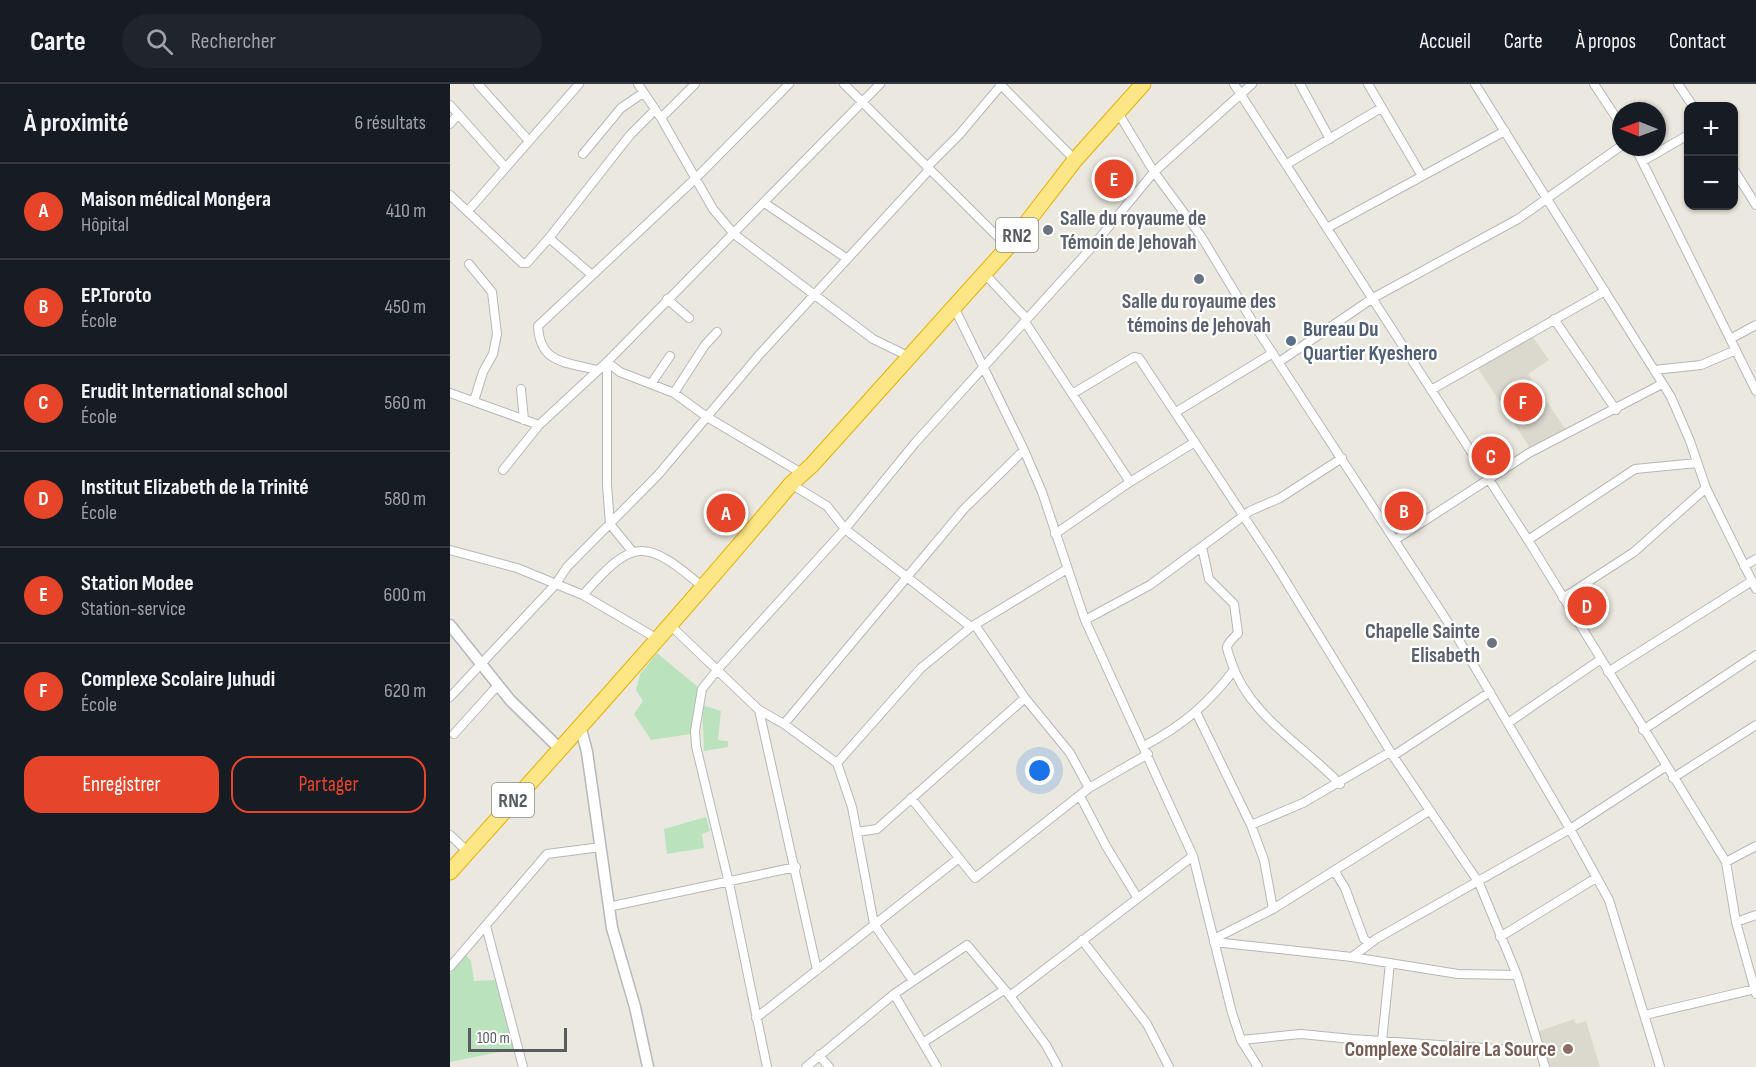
<!DOCTYPE html>
<html lang="fr">
<meta charset="utf-8">
<style>
body{margin:0;font-family:"Sofia Sans Condensed",sans-serif;background:#20242c;color:#f1f3f6}
.controls{position:absolute;right:18px;top:18px;display:grid;overflow:hidden;border-radius:12px;box-shadow:0 2px 4px #0004}
.controls button{width:54px;height:54px;display:grid;place-items:center;padding:0;border:0;border-bottom:2px solid #363941;background:#171b24;color:#f1f3f6;font:30px sans-serif}
.compass{position:absolute;left:1162px;top:18px;width:54px;height:54px;border-radius:50%;background:#171b24;box-shadow:0 2px 4px #0004;rotate:271deg}
.scale{position:absolute;left:18px;bottom:15px;width:99px;box-sizing:border-box;padding-left:6px;border:3px solid #585b60;border-top:0;font-size:16px;line-height:21px;white-space:nowrap;color:#585b60;-webkit-text-stroke:4px #fff;paint-order:stroke}
.you{position:absolute;left:590px;top:687px;width:21px;height:21px;margin:-15px;border:4px solid #fff;border-radius:50%;background:#1a73e8;box-shadow:0 0 0 9px #1a73e833}
.badge{display:grid;place-items:center;width:39px;height:39px;border-radius:50%;background:#e74529;color:#fff;font-size:20px;font-weight:700}
.pin{position:absolute;translate:-50% -50%;border:3px solid #fff;box-shadow:0 2px 6px #0006}
.list{margin:0;padding:0;list-style:none}
h2{display:flex;justify-content:space-between;align-items:center;height:78px;margin:0;padding:0 24px;font-size:26px}
h2 small{font-size:20px;font-weight:400;color:#9ea1a6}
.list li{display:grid;grid-template-columns:39px 1fr auto;gap:18px;align-items:center;box-sizing:border-box;height:96px;padding:0 24px;border-top:2px solid #363941}
.list b{display:block;font-size:22px;white-space:nowrap}
.list p{margin:0;font-size:20px;white-space:nowrap;color:#9ea1a6}
.list em{font-size:20px;font-style:normal;color:#9ea1a6}
.actions{display:flex;gap:12px;padding:18px 24px}
.actions a{flex:1;padding:14px 0;border:2px solid #e74529;border-radius:18px;text-align:center;font-size:21px;color:#e74529}
.actions .main{background:#e74529;color:#fff}
.icon{flex:none;width:33px;height:33px;fill:none;stroke:currentColor;stroke-width:2;stroke-linecap:round;stroke-linejoin:round}
.map{position:relative;flex:none;width:1306px;height:983px;overflow:hidden}
header{display:flex;align-items:center;gap:36px;box-sizing:border-box;height:84px;padding:0 30px;background:#171b24;border-bottom:2px solid #363941}
header strong{font-size:28px}
nav{display:flex;gap:33px;margin-inline-start:auto;font-size:21px}
.search{width:420px;height:54px;background:#20242c;display:flex;align-items:center;gap:15px;box-sizing:border-box;padding:0 21px;border-radius:33px;color:#9ea1a6;font-size:22px}
main{display:flex}
aside{flex:1;background:#171b24}
.map>svg:first-child{display:block}
</style>
<header>
<strong>Carte</strong>
<div class="search"><svg class="icon" aria-label="search" viewBox="0 0 24 24"><circle cx="10" cy="10" r="6"/><path d="M15 15l6 6"/></svg>Rechercher</div>
<nav><a>Accueil</a><a>Carte</a><a>À propos</a><a>Contact</a></nav>
</header>
<main>
<aside>
<h2>À proximité<small>6 résultats</small></h2>
<ul class="list">
<li><span class="badge">A</span><div><b>Maison médical Mongera</b><p>Hôpital</p></div><em>410 m</em></li>
<li><span class="badge">B</span><div><b>EP.Toroto</b><p>École</p></div><em>450 m</em></li>
<li><span class="badge">C</span><div><b>Erudit International school</b><p>École</p></div><em>560 m</em></li>
<li><span class="badge">D</span><div><b>Institut Elizabeth de la Trinité</b><p>École</p></div><em>580 m</em></li>
<li><span class="badge">E</span><div><b>Station Modee</b><p>Station-service</p></div><em>600 m</em></li>
<li><span class="badge">F</span><div><b>Complexe Scolaire Juhudi</b><p>École</p></div><em>620 m</em></li>
</ul>
<div class="actions"><a class="main">Enregistrer</a><a>Partager</a></div>
</aside>
<div class="map">
<svg width="1306" height="983" viewBox="0 0 1306 983">
<rect width="100%" height="100%" fill="#ebe9df"/>
<!-- education -->
<path fill="#dbd8cd" d="M 1082,252 L 1099,276 L 1078,290 L 1116,346 L 1082,367 L 1027,283 Z
M 1124,935 L 1126,940 L 1136,937 L 1150,983 L 1098,983 L 1087,948 Z"/>
<!-- green -->
<path fill="#bae3bd" d="M 207,569 L 248,603 L 241,650 L 201,656 L 184,630 L 193,617 L 186,606 L 190,590 Z
M 252,621 L 271,627 L 268,656 L 278,657 L 278,663 L 254,667 Z
M 256,733 L 260,747 L 252,750 L 254,764 L 217,770 L 214,745 Z
M 16,871 L 21,877 L 24,897 L 45,896 L 64,965 L 0,978 L 0,890 Z"/>
<g fill="none" stroke-linecap="round" stroke-linejoin="round">
<defs>
<path id="street" d="M 28,0 L 79,57
M 188,0 L 211,34 L 263,125 L 284,150 L 423,255 L 460,273
M 394,0 L 558,163
M 550,0 L 625,76
M 784,0 L 1078,456 L 1276,778 L 1286,838 L 1306,910
M 850,0 L 880,55
M 918,0 L 972,92
M 1025,0 L 1221,313 L 1240,357 L 1256,404 L 1306,505
M 1144,0 L 1171,41
M 1228,0 L 1243,22
M 0,21 L 55,83
M 667,27 L 704,88 L 751,152 L 810,250 L 1003,546 L 1120,745 L 1159,816 L 1210,983
M 211,34 L 245,0
M 0,40 L 8,30
M 1185,63 L 1306,307
M 133,70 L 171,24 L 193,9
M 1193,77 L 1238,51
M 837,80 L 931,24
M 477,83 L 509,51 L 552,0
M 1284,86 L 1306,121
M 0,111 L 72,179 L 77,179 L 99,154 L 142,191
M 316,120 L 396,174
M 18,127 L 129,0
M 877,144 L 1055,47
M 99,154 L 180,51 L 204,27
M 19,180 L 42,208 L 47,250 L 43,270 L 33,288 L 24,317
M 534,189 L 577,235
M 217,215 L 239,234
M 504,223 L 574,366 L 592,408 L 635,536 L 743,772 L 782,929 L 791,956 L 808,983
M 1104,235 L 1166,326
M 575,238 L 680,398
M 1280,255 L 1306,241
M 157,278 L 170,288 L 224,309 L 257,333 L 353,390
M 157,278 L 157,401 L 160,440 L 182,467
M 829,278 L 923,214 L 1068,135 L 1171,62
M 147,286 C 116,278 90,280 88,242 L 246,94 L 339,0
M 1204,286 L 1251,281 L 1286,266
M 201,300 L 220,272
M 71,305 L 74,336
M 981,306 L 1155,207
M 0,309 L 89,341 L 157,278 L 430,0
M 224,309 L 255,261 L 267,248
M 622,310 L 684,273 L 689,274 L 824,478 L 943,672 L 1029,799 L 1067,891 L 1095,983
M 726,328 L 823,269
M 53,386 L 89,341
M 341,400 L 377,422 L 395,445 L 521,543
M 605,450 L 680,398 L 745,358
M 945,456 L 1079,369 L 1212,300
M 1078,456 L 1185,385 L 1247,379
M 752,463 L 759,495 L 784,520 L 788,549 C 785,553 778,558 777,563 C 777,567 780,573 781,577 C 798,631 853,661 890,700
M 0,466 L 67,484 L 133,511 C 184,453 195,454 254,504
M 1294,482 L 1306,475
M 133,511 L 206,554
M 1113,514 L 1184,468 L 1256,404
M 635,536 L 700,501 L 800,427 L 830,414 L 892,374
M 220,541 L 309,626 L 334,640 L 387,679 L 402,723 L 424,840 L 463,897
M 525,541 L 575,614 L 620,669 L 639,704
M 1158,588 L 1302,497
M 0,613 L 105,501 L 117,483 L 208,391 L 309,271 L 479,86
M 309,626 L 367,886
M 746,628 L 801,741 L 814,776 L 823,825
M 1058,639 L 1151,575
M 334,640 L 514,425 L 574,366
M 1193,646 L 1306,571
M 4,650 L 48,601
M 694,662 C 732,642 758,620 784,586
M 943,672 L 1040,608
M 387,679 L 471,584 L 521,543 L 617,485
M 1223,694 L 1306,641
M 630,712 L 656,762 L 687,813
M 461,714 L 525,794 L 639,704 L 698,670
M 801,741 L 853,719 L 940,668
M 407,748 L 427,745 L 575,614
M 0,751 L 18,768
M 1276,778 L 1306,762
M 885,788 L 895,804 L 914,855 L 919,859
M 158,823 L 346,783
M 1286,838 L 1306,831
M 36,842 L 73,983
M 1050,853 L 1146,794
M 764,855 L 823,825 L 979,727
M 632,856 L 697,940 L 719,983
M 764,858 L 902,873 L 1008,890 L 1067,891
M 902,873 L 926,855 L 1120,745 L 1215,683
M 0,883 L 97,770 L 151,763
M 444,910 L 487,983
M 560,912 L 743,772
M 1195,931 L 1305,905
M 306,934 L 509,774
M 791,956 L 851,950 L 902,955 L 1091,968
M 932,957 L 940,879
M 474,958 L 554,906
M 369,971 L 379,983
M 317,983 L 279,799 L 246,662 L 245,647 L 252,605 L 268,585 L 395,445 L 465,359 L 642,163 L 704,88 L 802,0
M 356,983 L 444,910 L 517,861 L 560,912 L 596,961 L 608,983"/>
<path id="secondary" d="M 0,541 L 60,616 L 110,665
M 131,645 L 137,668 L 162,844 L 185,923 L 198,983"/>
<path id="highway" d="M 0,788 C 115,660 230,532 341,400 L 362,381 L 558,163 L 625,76 L 693,0"/>
</defs>
<!-- street casing -->
<use href="#street" stroke="#b5b7bc" stroke-width="10"/>
<!-- secondary casing -->
<use href="#secondary" stroke="#b5b8be" stroke-width="13"/>
<!-- highway casing -->
<use href="#highway" stroke="#e8b002" stroke-width="17"/>
<!-- street -->
<use href="#street" stroke="#fff" stroke-width="8"/>
<!-- secondary -->
<use href="#secondary" stroke="#fff" stroke-width="10"/>
<!-- highway -->
<use href="#highway" stroke="#fce685" stroke-width="15"/>
</g>
<!-- markers -->
<g fill="#6b7280" stroke="#fff" stroke-width="2">
<circle cx="598" cy="146" r="6"/>
<circle cx="749" cy="195" r="6"/>
<circle cx="1042" cy="559" r="6"/>
</g>
<circle fill="#5c6f8a" stroke="#fff" stroke-width="2" cx="841" cy="257" r="6"/>
<circle fill="#8d6e63" stroke="#fff" stroke-width="2" cx="1118" cy="965" r="6"/>
<g text-anchor="middle" stroke-width="4.5" stroke-linejoin="round" paint-order="stroke">
<!-- shield labels -->
<g fill="#fff" stroke="#8a8c90" stroke-width="1.5">
<rect x="546" y="134" width="42" height="34" rx="4.5"/>
<rect x="42" y="699" width="42" height="34" rx="4.5"/>
</g>
<g font-size="20" font-weight="bold" fill="#585b60">
<text x="567" y="158">RN2</text>
<text x="63" y="723">RN2</text>
</g>
<!-- worship labels -->
<g font-size="21" font-weight="bold" fill="#5b616d" stroke="#fff" text-anchor="start">
<text x="610" y="141">Salle du royaume de<tspan x="610" dy="24">Témoin de Jehovah</tspan></text>
<text x="749" y="224" text-anchor="middle">Salle du royaume des<tspan x="749" dy="24">témoins de Jehovah</tspan></text>
<text x="1030" y="554" text-anchor="end">Chapelle Sainte<tspan x="1030" dy="24">Elisabeth</tspan></text>
</g>
<!-- service labels -->
<g font-size="21" font-weight="bold" fill="#4e5e75" stroke="#fff" text-anchor="start">
<text x="853" y="252">Bureau Du<tspan x="853" dy="24">Quartier Kyeshero</tspan></text>
</g>
<!-- education labels -->
<g font-size="21" font-weight="bold" fill="#785e54" stroke="#fff" text-anchor="end">
<text x="1106" y="972">Complexe Scolaire La Source</text>
</g>
</g>
</svg>
<div class="controls">
<button>+</button>
<button>−</button>
</div>
<svg class="compass" viewBox="-18 -18 36 36"><path d="M0-13l5 13h-10z" fill="#e53935"/><path d="M0 13l5-13h-10z" fill="#9ea1a6"/></svg>
<div class="scale">100 m</div>
<div class="you"></div>
<div class="pin badge" style="left:276px;top:429px">A</div>
<div class="pin badge" style="left:954px;top:427px">B</div>
<div class="pin badge" style="left:1041px;top:372px">C</div>
<div class="pin badge" style="left:1137px;top:522px">D</div>
<div class="pin badge" style="left:664px;top:95px">E</div>
<div class="pin badge" style="left:1073px;top:318px">F</div>
</div>
</main>
